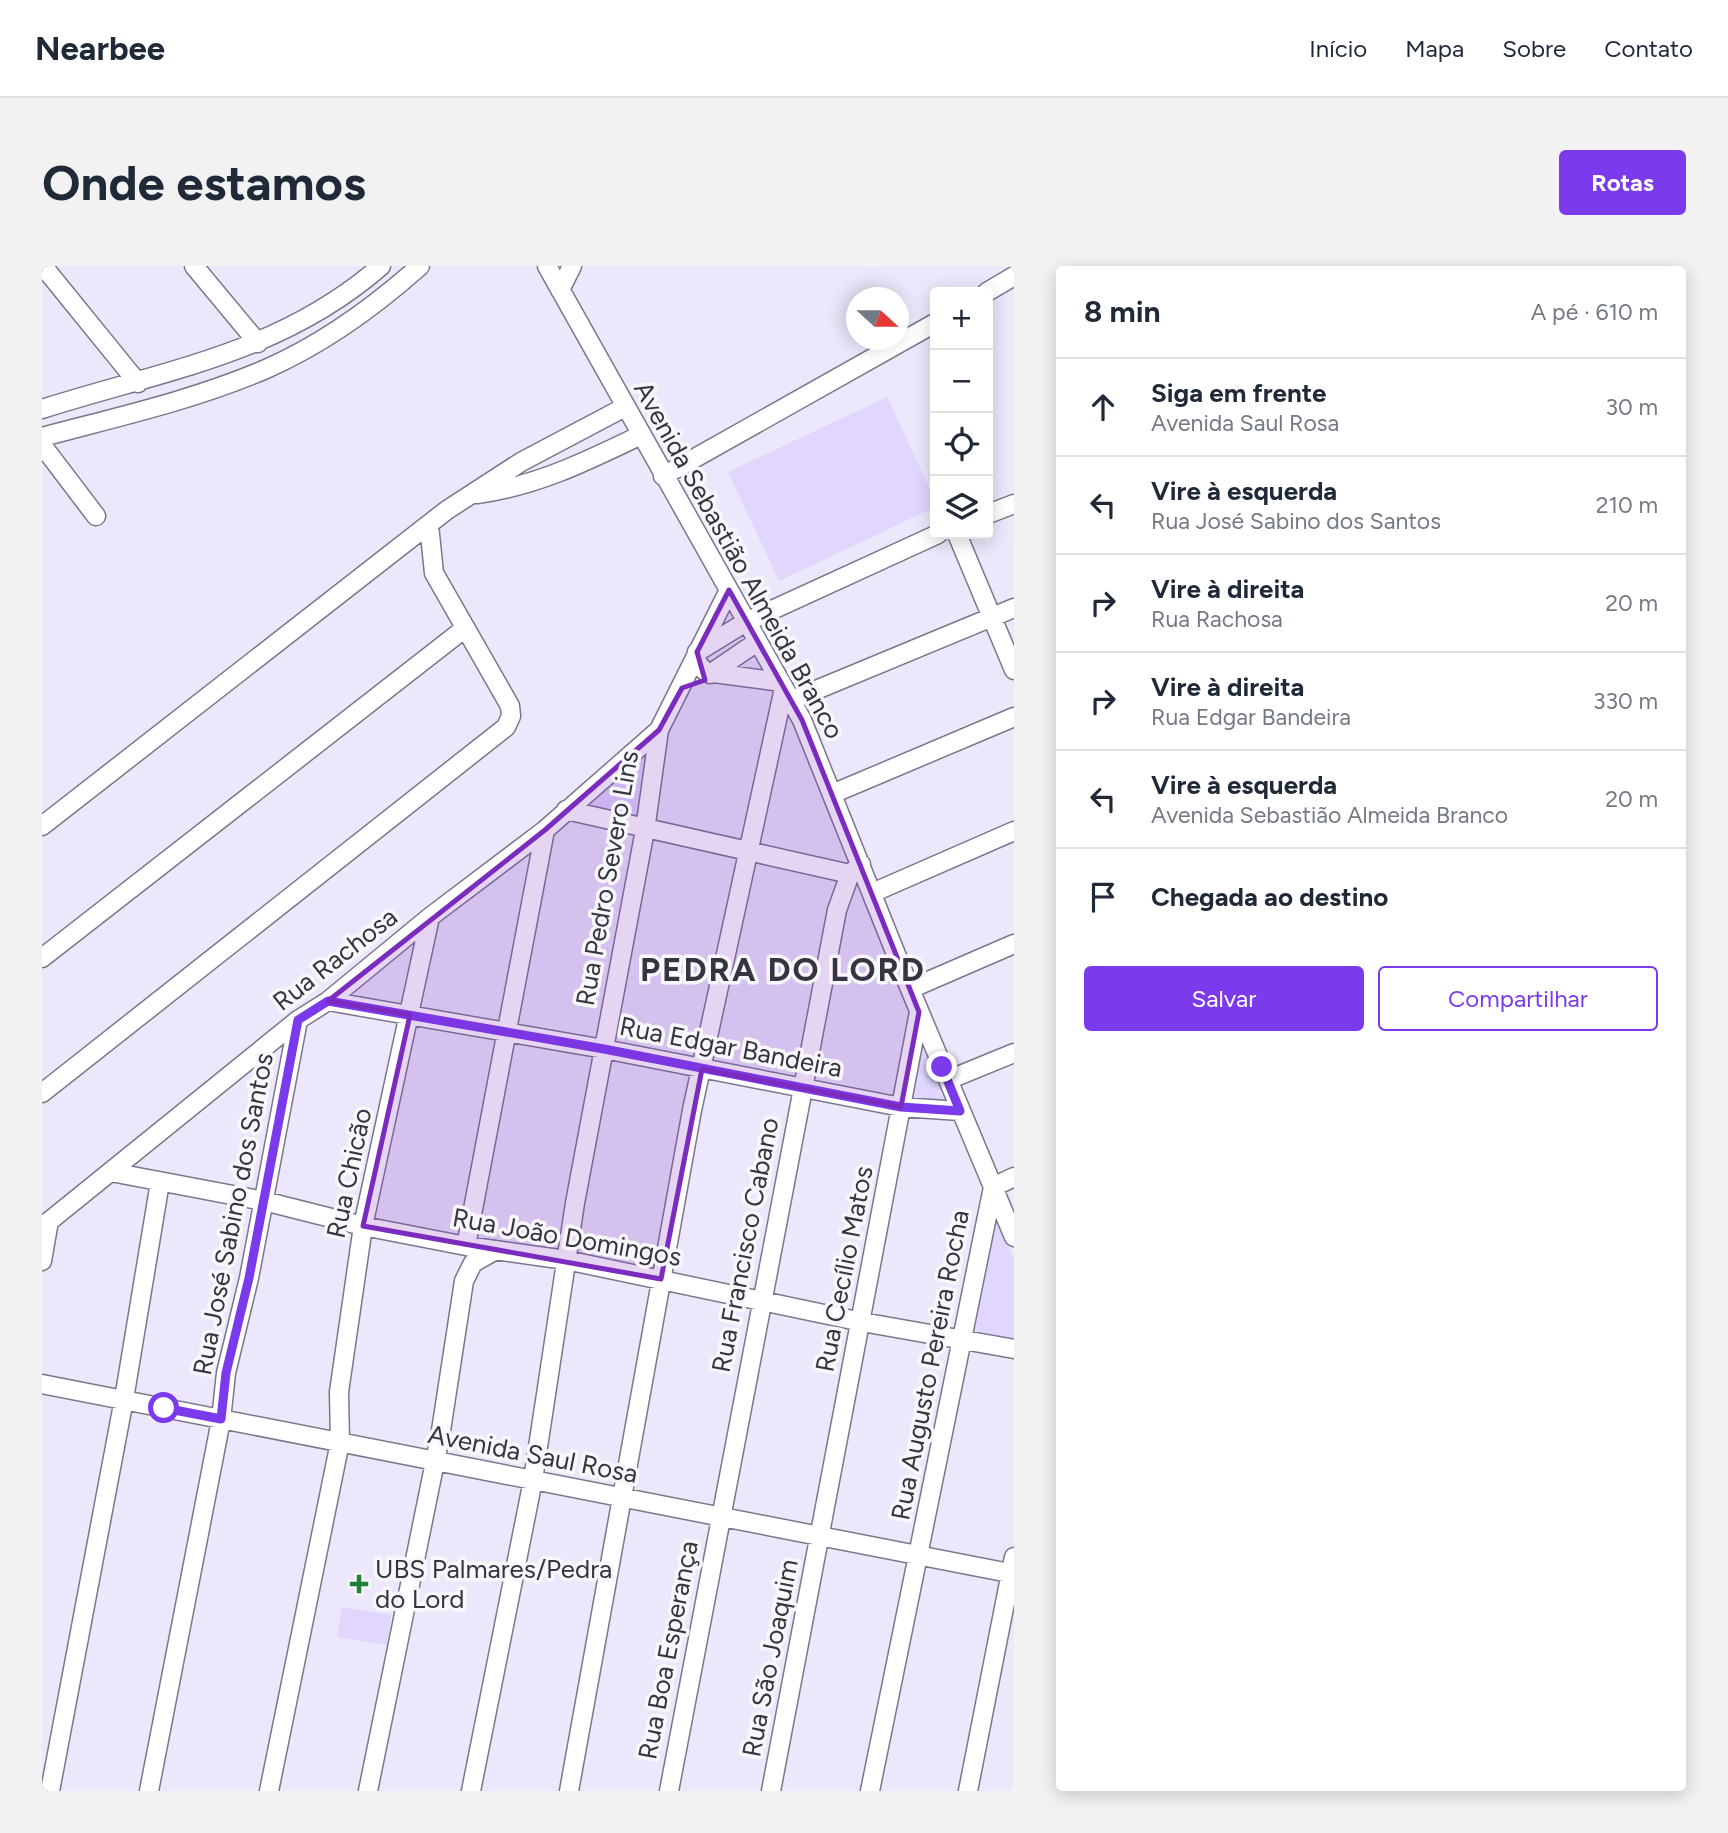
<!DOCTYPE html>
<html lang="pt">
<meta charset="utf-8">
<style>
body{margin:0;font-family:Figtree,sans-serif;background:#f2f2f3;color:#1f2937}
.controls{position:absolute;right:21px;top:21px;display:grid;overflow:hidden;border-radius:7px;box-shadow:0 4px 18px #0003}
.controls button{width:63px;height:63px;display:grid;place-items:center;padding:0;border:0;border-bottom:2px solid #e0e1e3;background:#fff;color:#1f2937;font:35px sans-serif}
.compass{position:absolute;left:804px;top:21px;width:63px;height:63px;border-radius:50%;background:#fff;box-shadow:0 4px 18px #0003;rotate:111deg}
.stop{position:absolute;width:21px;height:21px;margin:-16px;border:5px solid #7c3aed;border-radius:50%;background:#fff}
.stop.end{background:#7c3aed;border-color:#fff;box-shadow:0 2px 7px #0008}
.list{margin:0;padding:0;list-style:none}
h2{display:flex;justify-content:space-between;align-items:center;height:91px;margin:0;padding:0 28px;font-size:30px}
h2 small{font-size:23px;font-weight:400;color:#747a83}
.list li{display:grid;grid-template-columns:46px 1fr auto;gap:21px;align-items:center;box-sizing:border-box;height:98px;padding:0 28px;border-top:2px solid #e0e1e3}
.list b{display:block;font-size:26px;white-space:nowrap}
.list p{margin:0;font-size:23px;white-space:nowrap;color:#747a83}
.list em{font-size:23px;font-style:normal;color:#747a83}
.actions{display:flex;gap:14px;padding:21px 28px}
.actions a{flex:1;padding:16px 0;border:2px solid #7c3aed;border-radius:7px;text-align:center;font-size:24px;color:#7c3aed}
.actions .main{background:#7c3aed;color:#fff}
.icon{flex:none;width:38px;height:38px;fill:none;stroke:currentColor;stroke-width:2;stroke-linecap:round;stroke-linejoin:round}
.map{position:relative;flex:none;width:972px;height:1525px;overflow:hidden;border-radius:7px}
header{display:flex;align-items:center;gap:42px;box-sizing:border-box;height:98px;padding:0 35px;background:#fff;border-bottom:2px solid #e0e1e3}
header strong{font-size:33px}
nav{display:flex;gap:38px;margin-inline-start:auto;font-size:24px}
.intro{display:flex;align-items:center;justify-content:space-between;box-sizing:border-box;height:168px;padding:0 42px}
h1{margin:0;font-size:49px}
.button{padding:18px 32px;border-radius:7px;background:#7c3aed;color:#fff;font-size:24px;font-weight:700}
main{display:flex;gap:42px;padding:0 42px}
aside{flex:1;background:#fff;border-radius:7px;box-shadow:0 4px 18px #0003}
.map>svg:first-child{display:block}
</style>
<header>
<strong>Nearbee</strong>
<nav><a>Início</a><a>Mapa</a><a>Sobre</a><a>Contato</a></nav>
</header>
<div class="intro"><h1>Onde estamos</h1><a class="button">Rotas</a></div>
<main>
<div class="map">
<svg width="972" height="1525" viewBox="0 0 972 1525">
<rect width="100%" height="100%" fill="#ece7fb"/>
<!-- green -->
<path fill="#e0d6fe" d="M 845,131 L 893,234 L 893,241 L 737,315 L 686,206 Z
M 610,477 L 599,555 L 536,542 Z
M 877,769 L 904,838 L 867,835 Z
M 950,953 L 954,953 L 972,993 L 972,1073 L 929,1064 Z
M 300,1341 L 349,1349 L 345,1379 L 295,1371 Z"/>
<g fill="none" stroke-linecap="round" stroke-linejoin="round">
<defs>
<path id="minor" d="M 1,0 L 96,117
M 152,0 L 216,77
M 505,0 L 760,454 L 868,723 L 972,971
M 518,24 L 530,0
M 945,26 L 972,10
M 0,143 C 122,104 238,88 339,0
M 0,171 C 75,151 152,134 224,103 C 281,78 332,41 378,0
M 0,179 L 54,250
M 621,210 L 893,57
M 435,228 C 495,220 545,195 599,169
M 946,248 L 972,238
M 915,268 L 972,404
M 668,408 L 715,376
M 739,416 L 664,406 L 655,397 L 655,386 L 704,356 L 896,268
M 750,434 L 972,342
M 790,528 L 972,451
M 524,544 L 808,608
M 0,560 L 405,244 L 479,196 L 583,141
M 830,627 L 972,565
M 0,692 L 422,363
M 868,723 L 972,678
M 286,735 L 562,783 L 859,841 L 918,845
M 906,814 L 972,787
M 0,827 L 464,461 L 469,450 L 468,440 L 392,307 L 387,259
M 69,906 L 222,935 L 321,960 L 424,980 L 524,994 L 820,1056 L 972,1083
M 0,961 L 256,754 L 286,735 L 388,651 L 503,564 L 617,464
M 424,980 L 503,564
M 0,995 L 7,955
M 0,1118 L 972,1308
M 8,1525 L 82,1133 L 118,916
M 107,1525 L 179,1154 L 184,1107 L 207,1012 L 256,754
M 227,1525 L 298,1176 L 297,1126 L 321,960 L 388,651
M 326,1525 L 398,1171 L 422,1015 L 431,997 L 454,984
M 429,1525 L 491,1214 L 533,937 L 603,564 L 617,464 L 687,324
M 527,1525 L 650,844 L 742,422
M 627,1525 L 795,644 L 808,608 L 819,598
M 729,1525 L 877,746
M 828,1525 L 951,921 L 972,911
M 926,1525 L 972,1291"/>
</defs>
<!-- minor casing -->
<use href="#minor" stroke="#7b768c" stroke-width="21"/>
<!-- minor -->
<use href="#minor" stroke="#fff" stroke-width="18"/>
</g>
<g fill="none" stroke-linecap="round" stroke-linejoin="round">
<!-- route -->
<path stroke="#7c3aed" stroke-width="9" d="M 122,1142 L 179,1153 L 184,1107 L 207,1012 L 256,754 L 286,735 L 562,783 L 859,841 L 918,845 L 900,801"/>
</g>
<!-- marked area -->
<path fill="#7b2cbf" fill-opacity="0.2" stroke="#7b2cbf" stroke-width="5" stroke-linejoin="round" d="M 687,324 L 760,454 L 877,746 L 859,841 L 660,803 L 619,1013 L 321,960 L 368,749 L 286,735 L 503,564 L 617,464 L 640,422 L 663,414 L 655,386 Z"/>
<!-- markers -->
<path fill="#208235" stroke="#f8f7fc" stroke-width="2.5" d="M313.5 1307.5h7v7h7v7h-7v7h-7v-7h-7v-7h7z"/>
<g text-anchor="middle" stroke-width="7" stroke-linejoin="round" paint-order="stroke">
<!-- street labels -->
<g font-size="26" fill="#36343e" stroke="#f8f7fc">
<text transform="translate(697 294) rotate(61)" y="9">Avenida Sebastião Almeida Branco</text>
<text transform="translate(565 612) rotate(-80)" y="9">Rua Pedro Severo Lins</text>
<text transform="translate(293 693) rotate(-38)" y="9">Rua Rachosa</text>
<text transform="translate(689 781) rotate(11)" y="9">Rua Edgar Bandeira</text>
<text transform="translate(307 907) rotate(-78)" y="9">Rua Chicão</text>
<text transform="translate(191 948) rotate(-79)" y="9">Rua José Sabino dos Santos</text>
<text transform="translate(525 971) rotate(10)" y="9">Rua João Domingos</text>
<text transform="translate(703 979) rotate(-79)" y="9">Rua Francisco Cabano</text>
<text transform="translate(802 1003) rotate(-79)" y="9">Rua Cecílio Matos</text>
<text transform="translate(888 1099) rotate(-79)" y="9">Rua Augusto Pereira Rocha</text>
<text transform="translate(491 1188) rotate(11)" y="9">Avenida Saul Rosa</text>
<text transform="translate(626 1384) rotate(-79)" y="9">Rua Boa Esperança</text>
<text transform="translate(728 1392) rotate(-79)" y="9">Rua São Joaquim</text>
</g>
<!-- poi labels -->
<g font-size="26" fill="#36343e" stroke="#f8f7fc" text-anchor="start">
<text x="333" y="1312">UBS Palmares/Pedra<tspan x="333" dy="30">do Lord</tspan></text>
</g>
<!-- district labels -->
<g font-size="33" font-weight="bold" letter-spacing="2" fill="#36343e" stroke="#f8f7fc">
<text x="741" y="715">PEDRA DO LORD</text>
</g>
</g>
</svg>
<div class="controls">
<button>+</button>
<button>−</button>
<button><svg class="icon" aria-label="locate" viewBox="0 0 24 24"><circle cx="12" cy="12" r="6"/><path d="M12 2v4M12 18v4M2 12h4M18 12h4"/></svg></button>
<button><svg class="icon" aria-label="layers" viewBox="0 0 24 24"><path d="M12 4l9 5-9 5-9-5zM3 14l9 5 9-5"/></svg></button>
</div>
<svg class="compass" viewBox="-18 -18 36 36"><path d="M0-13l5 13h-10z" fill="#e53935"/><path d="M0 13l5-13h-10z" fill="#747a83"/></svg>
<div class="stop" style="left:122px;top:1142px"></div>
<div class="stop end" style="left:900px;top:801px"></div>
</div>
<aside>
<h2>8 min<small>A pé · 610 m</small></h2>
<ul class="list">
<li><svg class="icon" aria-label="ahead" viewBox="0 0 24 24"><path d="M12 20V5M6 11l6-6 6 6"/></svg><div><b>Siga em frente</b><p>Avenida Saul Rosa</p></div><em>30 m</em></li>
<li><svg class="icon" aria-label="left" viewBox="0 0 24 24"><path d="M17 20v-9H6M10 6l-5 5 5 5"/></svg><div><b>Vire à esquerda</b><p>Rua José Sabino dos Santos</p></div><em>210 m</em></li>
<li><svg class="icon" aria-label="right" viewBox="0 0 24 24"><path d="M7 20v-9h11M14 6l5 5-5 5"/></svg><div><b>Vire à direita</b><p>Rua Rachosa</p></div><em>20 m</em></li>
<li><svg class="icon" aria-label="right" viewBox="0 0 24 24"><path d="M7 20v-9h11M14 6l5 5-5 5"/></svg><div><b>Vire à direita</b><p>Rua Edgar Bandeira</p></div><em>330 m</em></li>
<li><svg class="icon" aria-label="left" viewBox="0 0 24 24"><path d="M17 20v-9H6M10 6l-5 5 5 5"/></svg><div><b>Vire à esquerda</b><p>Avenida Sebastião Almeida Branco</p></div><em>20 m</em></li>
<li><svg class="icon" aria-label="arrive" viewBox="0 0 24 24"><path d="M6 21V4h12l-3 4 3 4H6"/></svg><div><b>Chegada ao destino</b></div></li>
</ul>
<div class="actions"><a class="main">Salvar</a><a>Compartilhar</a></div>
</aside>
</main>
